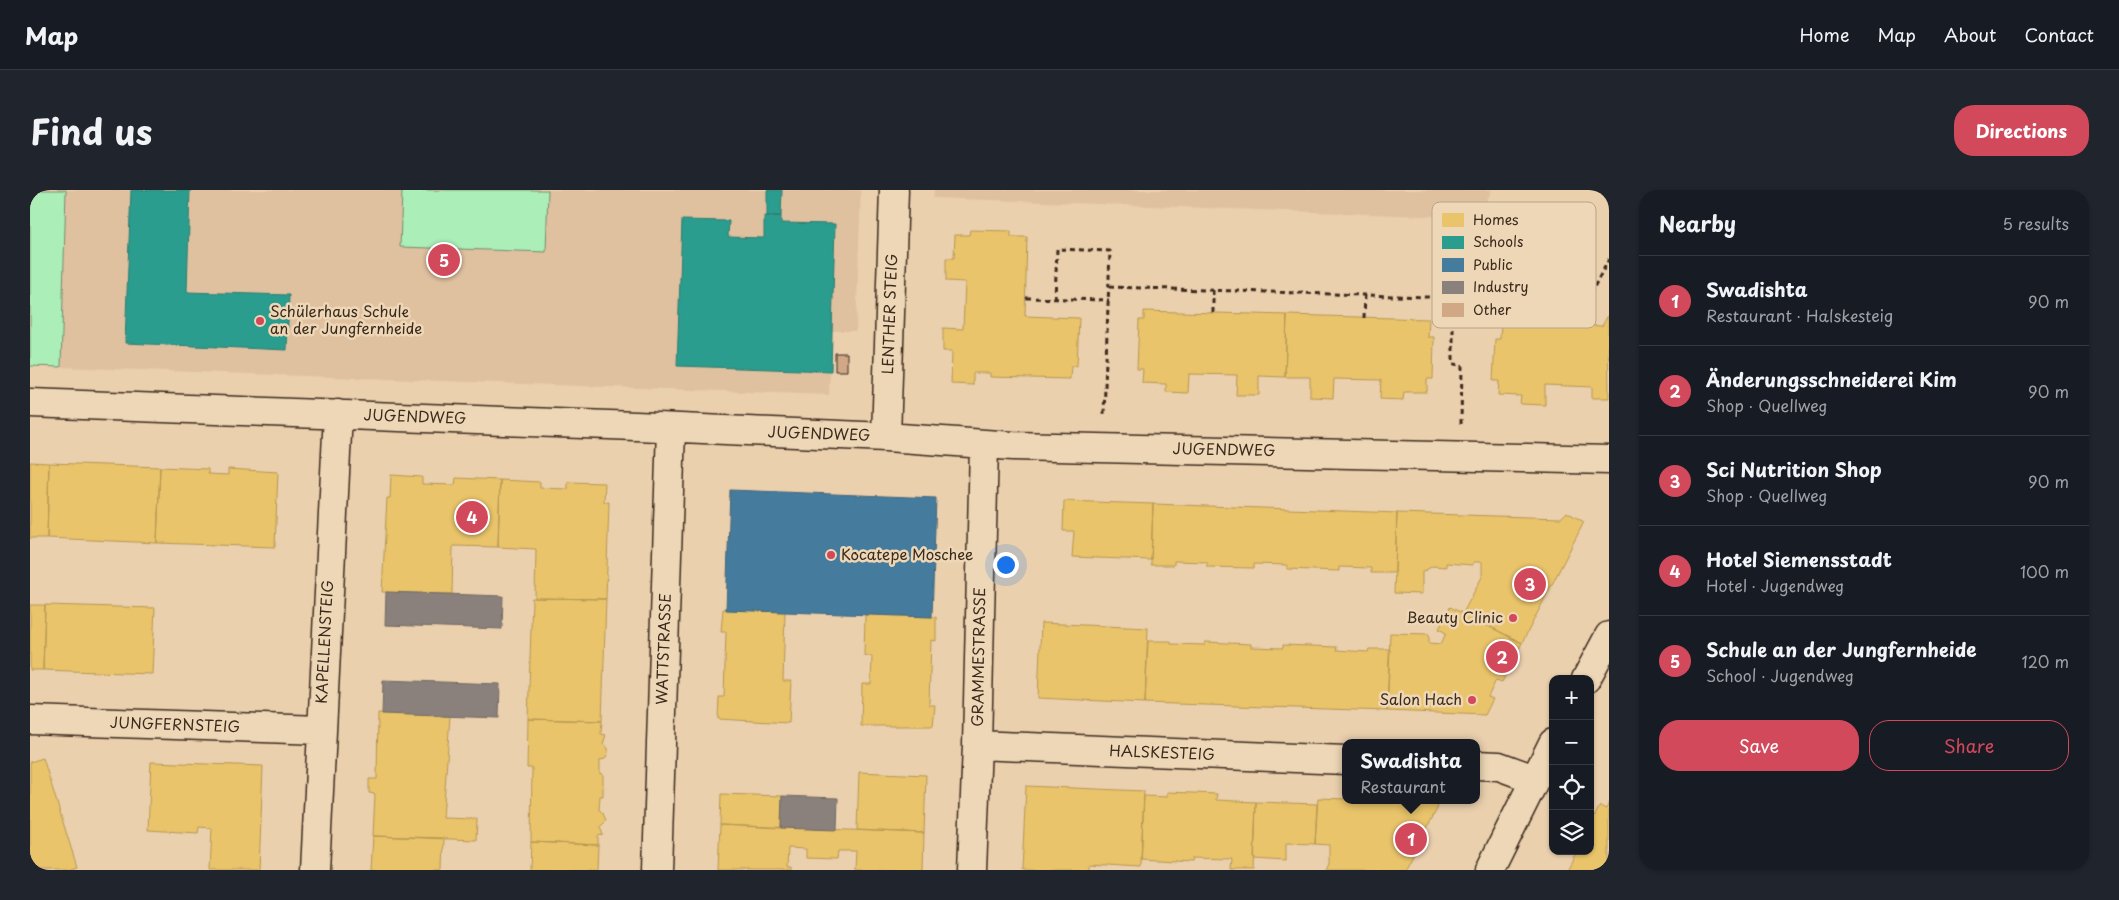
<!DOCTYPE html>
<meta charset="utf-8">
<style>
body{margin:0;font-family:"Playpen Sans",sans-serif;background:#20242c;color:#f1f3f6}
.controls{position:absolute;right:15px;bottom:15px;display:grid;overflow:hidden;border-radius:10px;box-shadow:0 1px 4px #0004}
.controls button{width:45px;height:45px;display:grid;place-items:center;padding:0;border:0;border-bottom:1px solid #363941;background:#171b24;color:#f1f3f6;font:25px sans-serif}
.you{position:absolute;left:975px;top:374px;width:18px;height:18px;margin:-12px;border:4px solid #fff;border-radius:50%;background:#1a73e8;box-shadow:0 0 0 8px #1a73e833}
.badge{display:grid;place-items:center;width:32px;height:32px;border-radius:50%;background:#d1495b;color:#fff;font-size:16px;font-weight:700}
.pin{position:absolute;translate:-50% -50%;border:2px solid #fff;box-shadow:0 1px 5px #0006}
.popup{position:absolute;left:1312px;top:549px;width:138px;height:65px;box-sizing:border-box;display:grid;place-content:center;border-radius:10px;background:#171b24;filter:drop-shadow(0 1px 4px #0005);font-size:16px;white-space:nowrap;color:#9ea1a6}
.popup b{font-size:19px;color:#f1f3f6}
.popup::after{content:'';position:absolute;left:50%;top:100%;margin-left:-10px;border:10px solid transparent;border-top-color:#171b24}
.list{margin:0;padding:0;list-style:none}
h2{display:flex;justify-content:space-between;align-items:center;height:65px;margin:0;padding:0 20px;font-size:21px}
h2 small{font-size:16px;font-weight:400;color:#9ea1a6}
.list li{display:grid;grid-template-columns:32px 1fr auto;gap:15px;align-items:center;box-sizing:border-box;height:90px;padding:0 20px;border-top:1px solid #363941}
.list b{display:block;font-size:19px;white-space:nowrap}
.list p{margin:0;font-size:16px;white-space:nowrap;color:#9ea1a6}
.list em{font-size:16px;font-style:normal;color:#9ea1a6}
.actions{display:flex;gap:10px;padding:15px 20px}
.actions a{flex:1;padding:11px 0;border:1px solid #d1495b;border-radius:20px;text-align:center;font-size:18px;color:#d1495b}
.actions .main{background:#d1495b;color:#fff}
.icon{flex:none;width:28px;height:28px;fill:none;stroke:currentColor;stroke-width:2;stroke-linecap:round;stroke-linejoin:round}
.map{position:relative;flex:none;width:1579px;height:680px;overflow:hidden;border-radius:20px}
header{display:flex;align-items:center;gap:30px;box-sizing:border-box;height:70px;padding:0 25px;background:#171b24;border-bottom:1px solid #363941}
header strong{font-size:24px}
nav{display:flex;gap:28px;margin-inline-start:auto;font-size:18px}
.intro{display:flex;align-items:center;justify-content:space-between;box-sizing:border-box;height:120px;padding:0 30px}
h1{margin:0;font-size:35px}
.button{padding:12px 22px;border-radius:20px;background:#d1495b;color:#fff;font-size:18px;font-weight:700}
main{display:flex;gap:30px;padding:0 30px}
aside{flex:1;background:#171b24;border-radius:20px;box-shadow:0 1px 4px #0004}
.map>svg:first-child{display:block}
</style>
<header>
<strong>Map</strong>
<nav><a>Home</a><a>Map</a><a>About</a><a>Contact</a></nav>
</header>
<div class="intro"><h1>Find us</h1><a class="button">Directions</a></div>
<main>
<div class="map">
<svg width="1579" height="680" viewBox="0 0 1579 680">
<rect width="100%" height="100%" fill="#ebd0ae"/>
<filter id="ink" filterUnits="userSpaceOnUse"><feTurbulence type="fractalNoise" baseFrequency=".02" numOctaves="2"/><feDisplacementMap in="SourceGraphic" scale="10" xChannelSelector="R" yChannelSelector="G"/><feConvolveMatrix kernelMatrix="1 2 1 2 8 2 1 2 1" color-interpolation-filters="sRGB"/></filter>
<g filter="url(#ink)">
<!-- built -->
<path fill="#e0c19f" d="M 0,0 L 831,0 L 826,141 L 802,141 L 799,205 L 0,176 Z
M 904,0 L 1462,0 L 1448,28 L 903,8 Z"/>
<!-- green -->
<path fill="#abeeb8" stroke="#738c6b" d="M 0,0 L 36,0 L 31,177 L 0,176 Z
M 372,0 L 518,0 L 516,62 L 370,57 Z"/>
<!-- homes -->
<path fill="#e9c46a" stroke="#b59653" d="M 940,40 L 981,41 L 981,47 L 997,47 L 995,126 L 1049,128 L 1047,176 L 1041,176 L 1040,189 L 960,187 L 960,183 L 943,183 L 943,195 L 921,194 L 922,161 L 913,161 L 913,138 L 933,139 L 935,92 L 916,91 L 916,68 L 924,68 L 925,45 L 939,45 Z
M 1114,121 L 1257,125 L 1255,187 L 1229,186 L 1229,205 L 1206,205 L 1207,185 L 1159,184 L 1158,203 L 1136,202 L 1136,194 L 1112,193 L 1113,179 L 1107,179 L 1109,130 L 1114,130 Z
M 1257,125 L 1399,129 L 1398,147 L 1404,147 L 1403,189 L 1397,189 L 1397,202 L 1374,202 L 1373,210 L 1350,209 L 1351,190 L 1304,189 L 1303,208 L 1280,207 L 1280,187 L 1255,187 Z
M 1578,125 L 1579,208 L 1562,208 L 1562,197 L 1515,195 L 1515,215 L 1490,214 L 1491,206 L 1468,205 L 1469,191 L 1463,191 L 1465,149 L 1470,149 L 1471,132 L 1572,136 Z
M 0,272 L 19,273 L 17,348 L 0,348 Z
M 19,273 L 130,277 L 127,353 L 17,348 Z
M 130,277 L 178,279 L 178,284 L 198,285 L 198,279 L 248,282 L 245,357 L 127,353 Z
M 361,285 L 392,287 L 392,294 L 425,295 L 426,288 L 470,290 L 468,357 L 423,356 L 422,404 L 352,402 L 357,308 L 360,308 Z
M 470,290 L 510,292 L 510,298 L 538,299 L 538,292 L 575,293 L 574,312 L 579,312 L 576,409 L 505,408 L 506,359 L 468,357 Z
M 1034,311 L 1123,314 L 1121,370 L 1042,367 L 1044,341 L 1033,341 Z
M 1123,314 L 1367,323 L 1365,383 L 1341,383 L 1341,378 L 1309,377 L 1309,381 L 1257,379 L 1257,375 L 1224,374 L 1224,378 L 1177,377 L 1177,372 L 1144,371 L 1144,375 L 1121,375 Z
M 1537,322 L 1554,332 L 1492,453 L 1433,423 L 1452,387 L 1452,372 L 1443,372 L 1443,375 L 1416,373 L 1416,377 L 1403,376 L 1392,382 L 1392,404 L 1364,403 L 1367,323 L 1531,328 Z
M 502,408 L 576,409 L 572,531 L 498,529 Z
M 0,415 L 15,415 L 13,480 L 0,480 Z
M 15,415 L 125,418 L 122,484 L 13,480 Z
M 1420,417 L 1492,453 L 1472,492 L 1466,490 L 1458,507 L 1463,509 L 1455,525 L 1357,521 L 1360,443 L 1399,444 L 1399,453 L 1411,454 L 1416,443 L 1409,439 Z
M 693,419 L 755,422 L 753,491 L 761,491 L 759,533 L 688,529 L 689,507 L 694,507 L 696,442 L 691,442 Z
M 835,425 L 906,427 L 906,451 L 901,450 L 899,515 L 905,515 L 903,536 L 831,536 L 832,494 L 841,494 L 842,466 L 834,465 Z
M 1011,433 L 1118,438 L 1115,513 L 1008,508 Z
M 1118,451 L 1141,451 L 1141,454 L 1175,455 L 1175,452 L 1221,454 L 1221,457 L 1253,458 L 1253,455 L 1307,457 L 1306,460 L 1338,462 L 1339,459 L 1360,459 L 1357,521 L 1115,513 Z
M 348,523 L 420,526 L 413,628 L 447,629 L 446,650 L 343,646 L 345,604 L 339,603 L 339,589 L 347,589 Z
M 498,529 L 572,531 L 571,544 L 576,545 L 573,554 L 578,558 L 578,563 L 575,569 L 570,570 L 570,584 L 573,584 L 573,606 L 570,606 L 569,620 L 573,623 L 576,631 L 570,637 L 573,645 L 568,646 L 568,655 L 501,652 L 502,578 L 497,578 Z
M 13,568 L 47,677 L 38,680 L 0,680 L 0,572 Z
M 121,572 L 233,576 L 229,680 L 180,680 L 182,638 L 169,637 L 168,643 L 118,640 Z
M 829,582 L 896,585 L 894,643 L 827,640 Z
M 996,596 L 1114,601 L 1111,677 L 1059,674 L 1059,680 L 992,680 Z
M 1137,602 L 1187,604 L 1186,610 L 1226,612 L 1224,680 L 1201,680 L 1202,669 L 1162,668 L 1161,672 L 1111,669 L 1114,606 L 1137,607 Z
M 691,604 L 752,606 L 751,638 L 690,635 Z
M 1288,608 L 1402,612 L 1408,617 L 1375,680 L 1296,680 L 1299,674 L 1299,655 L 1285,654 Z
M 1226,612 L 1287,614 L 1285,654 L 1256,653 L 1256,671 L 1224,669 Z
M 1579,613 L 1579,680 L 1537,680 L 1547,661 L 1560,661 L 1560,635 L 1570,616 L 1576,619 Z
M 690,635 L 894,643 L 893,680 L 825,680 L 826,661 L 808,661 L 807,669 L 776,668 L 776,659 L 758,658 L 757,677 L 761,677 L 761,680 L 688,680 Z
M 343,646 L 414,648 L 413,680 L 341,680 Z
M 501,652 L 568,655 L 567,680 L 500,680 Z"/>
<!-- schools -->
<path fill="#2a9d8f" stroke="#2f7a6d" d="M 101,0 L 160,0 L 157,102 L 259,105 L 257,160 L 95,153 Z
M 737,0 L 752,0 L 751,26 L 737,26 Z
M 734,26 L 751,26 L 751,33 L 805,34 L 801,181 L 647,176 L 652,30 L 699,31 L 698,47 L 734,48 Z"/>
<!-- public -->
<path fill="#457b9d" stroke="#426377" d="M 700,300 L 906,308 L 902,427 L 696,420 Z"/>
<!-- industry -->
<path fill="#8a817c" stroke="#726760" d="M 356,402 L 473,406 L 472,439 L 355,435 Z
M 353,490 L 470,494 L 469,528 L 352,524 Z
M 752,606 L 808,608 L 807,640 L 751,638 Z"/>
<!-- building -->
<path fill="#d1a886" stroke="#3b2a1e" d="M 805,163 L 817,163 L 817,181 L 805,181 Z"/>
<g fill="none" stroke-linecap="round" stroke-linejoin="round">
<defs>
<path id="street" d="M 0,213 L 606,236 L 856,247 L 983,256 L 1579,270
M 856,247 L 864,0
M 1556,489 L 1579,446
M 0,530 L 291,540
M 947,555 L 1316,570
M 1446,575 L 1469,576 L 1504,589
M 285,680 L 308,224
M 627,680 L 641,238
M 942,680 L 947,555 L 954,255
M 1460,680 L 1523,553"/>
</defs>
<!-- street casing -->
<use href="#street" stroke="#3b2a1e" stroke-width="31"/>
<!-- path -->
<path stroke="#3b2a1e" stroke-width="3" stroke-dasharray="5 4" stroke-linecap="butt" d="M 1079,97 L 1556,112 L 1579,69
M 1183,100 L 1183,123
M 996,108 L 1079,110
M 1025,109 L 1027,59 L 1080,61 L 1074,224
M 1539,112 L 1539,136
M 1334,128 L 1335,105
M 1431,234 L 1432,175 L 1423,174 L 1423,128 L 1433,128 L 1432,108"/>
<!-- street -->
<use href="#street" stroke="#eed7b6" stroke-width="28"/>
</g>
</g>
<!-- markers -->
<g fill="#d1495b" stroke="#eed7b6" stroke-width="2">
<circle cx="230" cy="131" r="5"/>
<circle cx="801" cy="365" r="5"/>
<circle cx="1483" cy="428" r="5"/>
<circle cx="1442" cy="510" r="5"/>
</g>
<g text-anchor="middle" stroke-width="5" stroke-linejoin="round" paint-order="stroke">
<!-- poi labels -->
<g font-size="15" fill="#3b2a1e" stroke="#eed7b6" text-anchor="start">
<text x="240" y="127">Schülerhaus Schule<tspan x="240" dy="17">an der Jungfernheide</tspan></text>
<text x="811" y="370">Kocatepe Moschee</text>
<text x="1473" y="433" text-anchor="end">Beauty Clinic</text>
<text x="1432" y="515" text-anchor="end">Salon Hach</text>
</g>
<!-- street labels -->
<g font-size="15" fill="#3b2a1e" stroke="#eed7b6">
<text transform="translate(860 124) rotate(-88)" y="5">LENTHER STEIG</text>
<text transform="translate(385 227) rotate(2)" y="5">JUGENDWEG</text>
<text transform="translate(789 244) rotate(2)" y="5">JUGENDWEG</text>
<text transform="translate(1194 260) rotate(1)" y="5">JUGENDWEG</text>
<text transform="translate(295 452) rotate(-87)" y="5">KAPELLENSTEIG</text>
<text transform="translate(634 459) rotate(-88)" y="5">WATTSTRASSE</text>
<text transform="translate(949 467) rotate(-89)" y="5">GRAMMESTRASSE</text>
<text transform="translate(145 535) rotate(2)" y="5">JUNGFERNSTEIG</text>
<text transform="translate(1132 563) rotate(2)" y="5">HALSKESTEIG</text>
</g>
</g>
<!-- legend -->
<rect x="1402" y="12" width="164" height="126" rx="8" fill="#eed7b6" stroke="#b8a388" stroke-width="1"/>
<rect x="1412" y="23" width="22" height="14" fill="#e9c46a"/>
<rect x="1412" y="46" width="22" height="13" fill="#2a9d8f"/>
<rect x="1412" y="68" width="22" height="14" fill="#457b9d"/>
<rect x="1412" y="91" width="22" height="13" fill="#8a817c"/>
<rect x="1412" y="113" width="22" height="14" fill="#d1a886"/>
<g font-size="14" fill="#3b2a1e">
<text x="1443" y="35">Homes</text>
<text x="1443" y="57">Schools</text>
<text x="1443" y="80">Public</text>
<text x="1443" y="102">Industry</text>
<text x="1443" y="125">Other</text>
</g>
</svg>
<div class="controls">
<button>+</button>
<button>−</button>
<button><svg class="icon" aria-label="locate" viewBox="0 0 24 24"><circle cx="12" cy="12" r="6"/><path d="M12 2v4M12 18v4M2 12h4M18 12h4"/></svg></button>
<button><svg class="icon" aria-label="layers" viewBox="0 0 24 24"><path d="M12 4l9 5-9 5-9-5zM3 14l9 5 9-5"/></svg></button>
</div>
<div class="you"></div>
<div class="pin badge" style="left:1381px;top:649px">1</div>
<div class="popup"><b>Swadishta</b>Restaurant</div>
<div class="pin badge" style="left:1472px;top:467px">2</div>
<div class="pin badge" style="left:1500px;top:394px">3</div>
<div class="pin badge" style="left:442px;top:327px">4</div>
<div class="pin badge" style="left:414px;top:70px">5</div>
</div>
<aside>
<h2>Nearby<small>5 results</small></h2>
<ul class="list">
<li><span class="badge">1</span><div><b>Swadishta</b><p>Restaurant · Halskesteig</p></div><em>90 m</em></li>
<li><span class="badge">2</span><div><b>Änderungsschneiderei Kim</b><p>Shop · Quellweg</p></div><em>90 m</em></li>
<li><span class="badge">3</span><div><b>Sci Nutrition Shop</b><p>Shop · Quellweg</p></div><em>90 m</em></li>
<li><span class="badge">4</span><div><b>Hotel Siemensstadt</b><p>Hotel · Jugendweg</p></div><em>100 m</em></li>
<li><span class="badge">5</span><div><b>Schule an der Jungfernheide</b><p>School · Jugendweg</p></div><em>120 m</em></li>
</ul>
<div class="actions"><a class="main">Save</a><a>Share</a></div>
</aside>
</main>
